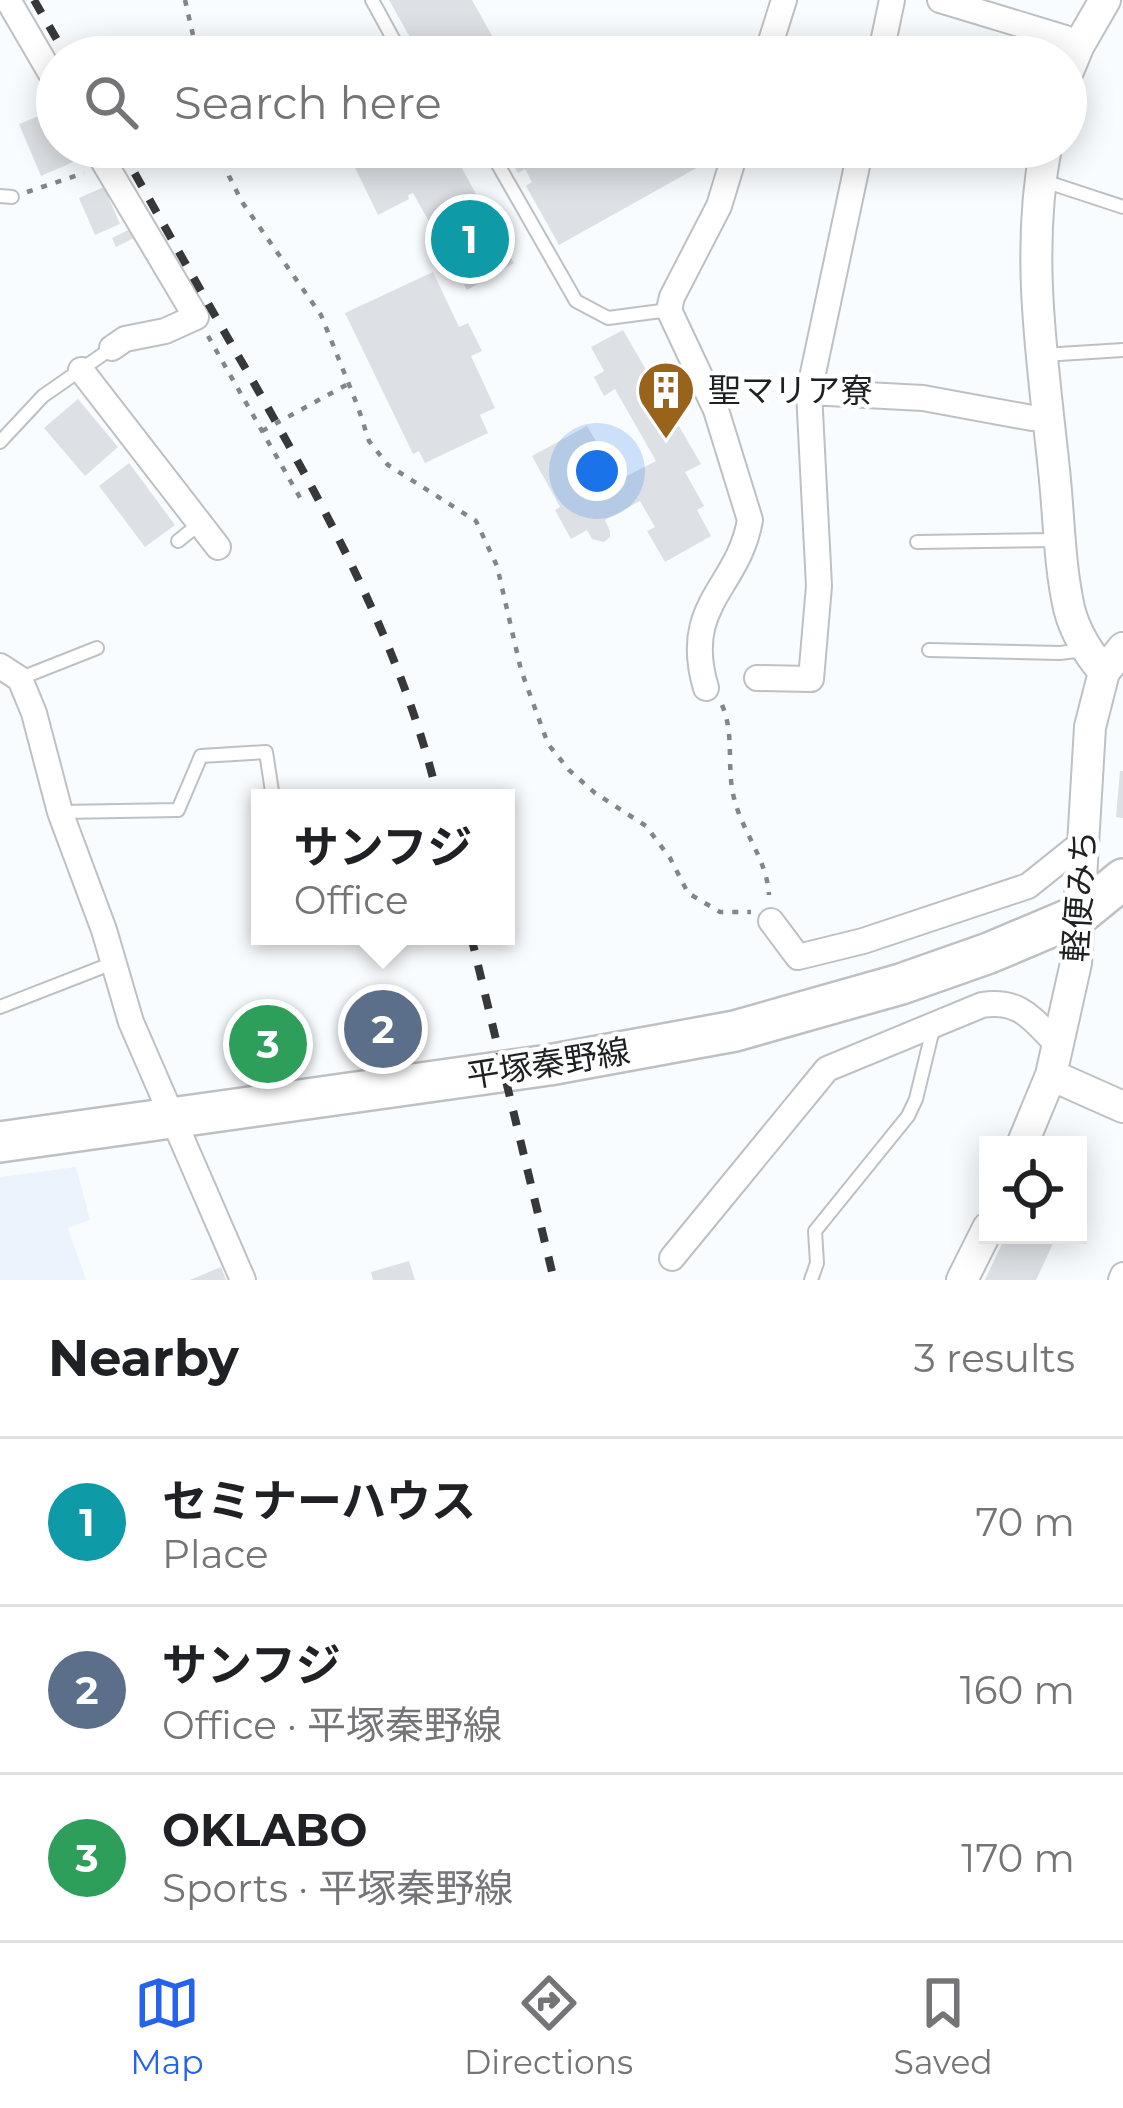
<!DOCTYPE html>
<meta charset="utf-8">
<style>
body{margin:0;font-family:Montserrat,"Noto Sans JP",sans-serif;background:#f6f6f6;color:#202124}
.controls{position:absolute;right:36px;bottom:36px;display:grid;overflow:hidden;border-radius:0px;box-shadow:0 6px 30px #0003}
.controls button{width:108px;height:108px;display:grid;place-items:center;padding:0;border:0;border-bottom:3px solid #e0e0e0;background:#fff;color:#202124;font:60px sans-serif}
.you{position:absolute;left:597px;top:471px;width:42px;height:42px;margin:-30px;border:9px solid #fff;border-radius:50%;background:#1a73e8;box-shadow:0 0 0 18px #1a73e833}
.badge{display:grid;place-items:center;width:78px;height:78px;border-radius:50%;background:#2563eb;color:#fff;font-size:39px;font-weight:700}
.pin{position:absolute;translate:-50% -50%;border:6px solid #fff;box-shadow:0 3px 12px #0006}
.popup{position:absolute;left:251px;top:789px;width:264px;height:156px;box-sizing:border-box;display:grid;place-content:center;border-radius:0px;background:#fff;filter:drop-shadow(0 3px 9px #0005);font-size:39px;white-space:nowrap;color:#757577}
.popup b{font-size:45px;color:#202124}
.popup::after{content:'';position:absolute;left:50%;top:100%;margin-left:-24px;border:24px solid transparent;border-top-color:#fff}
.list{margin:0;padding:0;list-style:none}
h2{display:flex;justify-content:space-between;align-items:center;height:156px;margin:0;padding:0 48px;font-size:51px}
h2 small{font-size:39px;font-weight:400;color:#757577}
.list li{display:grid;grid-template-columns:78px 1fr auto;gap:36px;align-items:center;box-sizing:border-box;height:168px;padding:0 48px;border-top:3px solid #e0e0e0}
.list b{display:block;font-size:45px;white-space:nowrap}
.list p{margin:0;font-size:39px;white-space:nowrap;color:#757577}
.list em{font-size:39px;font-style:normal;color:#757577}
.icon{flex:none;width:66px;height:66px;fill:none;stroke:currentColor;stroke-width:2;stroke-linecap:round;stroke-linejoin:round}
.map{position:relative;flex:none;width:1123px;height:1280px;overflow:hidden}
.search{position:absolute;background:#fff;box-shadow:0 6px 30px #0003;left:36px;right:36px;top:36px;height:132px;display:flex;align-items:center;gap:30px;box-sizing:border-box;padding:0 42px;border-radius:66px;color:#757577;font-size:45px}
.sheet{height:660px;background:#fff}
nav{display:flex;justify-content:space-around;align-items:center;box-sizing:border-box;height:168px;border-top:3px solid #e0e0e0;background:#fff;font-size:33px;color:#757577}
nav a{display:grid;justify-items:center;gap:6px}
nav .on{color:#2563eb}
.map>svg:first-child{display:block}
</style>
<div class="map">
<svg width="1123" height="1280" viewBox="0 0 1123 1280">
<rect width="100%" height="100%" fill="#f9fcfe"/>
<!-- built -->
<path fill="#ebf4fd" d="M 76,1167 L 90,1220 L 68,1228 L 86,1280 L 0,1280 L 0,1177 Z"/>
<!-- building -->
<path fill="#dde0e4" d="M 389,0 L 472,0 L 500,50 L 488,57 L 421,57 Z
M 663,43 L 671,57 L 637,57 Z
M 51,111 L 57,124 L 57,147 L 67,147 L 73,162 L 41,176 L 19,124 Z
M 345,147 L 435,147 L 441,158 L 453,152 L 514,263 L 467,290 L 413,193 L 408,195 L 409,199 L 378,215 Z
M 503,147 L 690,147 L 700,166 L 559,245 L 526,186 L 532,182 L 525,169 L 518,173 Z
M 104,187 L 120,224 L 95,235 L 79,198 Z
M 132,228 L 136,237 L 116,247 L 112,238 Z
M 433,272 L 459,327 L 468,323 L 482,351 L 471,356 L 495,408 L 480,415 L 488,433 L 425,463 L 419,451 L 413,454 L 345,313 Z
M 623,330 L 701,464 L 685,472 L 704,506 L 697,510 L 711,536 L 665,562 L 647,531 L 655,527 L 640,501 L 605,520 L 610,531 L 610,537 L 604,542 L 592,539 L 587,530 L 571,539 L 555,510 L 560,507 L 532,456 L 587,426 L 619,480 L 656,461 L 615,389 L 604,396 L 594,377 L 604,371 L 591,347 Z
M 78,399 L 118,447 L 85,476 L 44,428 Z
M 129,463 L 175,525 L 145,547 L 99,486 Z
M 1120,771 L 1123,771 L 1123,818 L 1116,817 Z
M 392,1017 L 393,1024 L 398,1023 L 399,1049 L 372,1050 L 367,1019 Z
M 279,1028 L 283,1057 L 258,1061 L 253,1032 Z
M 1006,1235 L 1057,1235 L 1036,1280 L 985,1280 Z
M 409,1261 L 415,1280 L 373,1280 L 371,1272 Z
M 221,1267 L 226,1280 L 190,1280 Z"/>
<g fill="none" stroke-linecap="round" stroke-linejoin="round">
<defs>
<path id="service" d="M 372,0 L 403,57
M 488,147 L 576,301 L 608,318 L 669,310
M 1041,180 L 1123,207
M 0,196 L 12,197
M 1043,355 L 1123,350
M 0,442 L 43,396 L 112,348
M 178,541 L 199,524
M 917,542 L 1060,540
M 929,650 L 1060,653 L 1084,650
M 21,678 L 97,648
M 60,812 L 178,810 L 201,756 L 266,752 L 273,798
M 0,1007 L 113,963
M 811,1280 L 817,1263 L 815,1231 L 908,1116 L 916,1099 L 934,1025"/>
<path id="minor" d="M 8,0 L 57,84
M 940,0 L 1065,38 L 1079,45
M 766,57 L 784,0
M 880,57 L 892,0
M 95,147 L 196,317 L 165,331 L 125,339 L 112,348
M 81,370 L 218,547
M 809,392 L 923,398 L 1032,418 L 1048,417
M 0,666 L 20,679 L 34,713 L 60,812 L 104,930 L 131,1022 L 243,1280
M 757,678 L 811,679 L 819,586 L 809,392 L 861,147
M 706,688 C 681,604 738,589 750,520 L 716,410 L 669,310 L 672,297 L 719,206 L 737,147
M 771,921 L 798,957 L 863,941 L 1028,886 L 1083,842
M 672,1258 L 827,1069 L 982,1005 C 1021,999 1033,1020 1058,1045
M 1121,1280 L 1123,1275"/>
<path id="tertiary" d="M 1066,76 L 1079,45 L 1105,0
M 1046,147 C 1025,254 1043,363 1054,470 C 1059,515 1059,563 1069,608 C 1075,633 1088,653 1104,672
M 1051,1075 L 1123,1107
M 1022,1145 L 1051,1075 L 1076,963 L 1090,727 L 1104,672 L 1123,648
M 962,1280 L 988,1228"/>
<path id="primary" d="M 0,1142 L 549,1065 L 735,1031 L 901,984 L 989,953 L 1079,915 L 1123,879"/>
</defs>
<!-- service casing -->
<use href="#service" stroke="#bec1c4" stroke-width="16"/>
<!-- minor casing -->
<use href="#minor" stroke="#bec1c4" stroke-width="28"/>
<!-- tertiary casing -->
<use href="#tertiary" stroke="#bec1c4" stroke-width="34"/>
<!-- primary casing -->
<use href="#primary" stroke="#bec1c4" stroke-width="44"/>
<!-- path -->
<path stroke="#838587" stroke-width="4.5" stroke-dasharray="6 9" stroke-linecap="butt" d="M 185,0 L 198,57
M 220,147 L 229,176 L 242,202 L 321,315 L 358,407 L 369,441 L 388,465 L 476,521 L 497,566 L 521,670 L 548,744 L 569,770 L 595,793 L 646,826 L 670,858 L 688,893 L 720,912 L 751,912
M 27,192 L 84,173
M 208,336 L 303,503
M 722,705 C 735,735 726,767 734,798 C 742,832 767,859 769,895"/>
<!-- service -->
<use href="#service" stroke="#fff" stroke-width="12"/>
<!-- minor -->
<use href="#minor" stroke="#fff" stroke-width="24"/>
<!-- tertiary -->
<use href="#tertiary" stroke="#fff" stroke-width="30"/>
<!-- primary -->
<use href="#primary" stroke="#fff" stroke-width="39"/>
<!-- rail -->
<path stroke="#363839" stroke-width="8" stroke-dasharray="15 15" stroke-linecap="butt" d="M 34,0 L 67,57
M 120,147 C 162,222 204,297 247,371 C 324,506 402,646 438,798
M 471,936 L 554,1280"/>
<!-- path-bridge -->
<path stroke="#838587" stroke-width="4.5" stroke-dasharray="6 9" stroke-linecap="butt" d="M 262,431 L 348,384"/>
</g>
<!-- icons -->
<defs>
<symbol id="building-pin" viewBox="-11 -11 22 30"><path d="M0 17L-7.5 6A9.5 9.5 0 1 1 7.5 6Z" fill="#99631c" stroke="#fff"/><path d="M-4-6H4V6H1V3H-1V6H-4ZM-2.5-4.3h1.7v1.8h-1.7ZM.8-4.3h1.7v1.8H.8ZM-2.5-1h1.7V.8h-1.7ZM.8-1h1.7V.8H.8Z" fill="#fff"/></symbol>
</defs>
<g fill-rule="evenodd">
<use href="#building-pin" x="633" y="357" width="66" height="90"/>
</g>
<g text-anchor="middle" stroke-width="9" stroke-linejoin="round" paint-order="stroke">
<!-- poi labels -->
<g font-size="33" fill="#1e2021" stroke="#fff" text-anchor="start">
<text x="708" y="402">聖マリア寮</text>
</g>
<!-- street labels -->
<g font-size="33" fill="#1e2021" stroke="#fff">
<text transform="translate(1079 896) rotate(-86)" y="12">軽便みち</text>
<text transform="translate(548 1063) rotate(-9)" y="12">平塚秦野線</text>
</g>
</g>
</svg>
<div class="controls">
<button><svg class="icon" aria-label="locate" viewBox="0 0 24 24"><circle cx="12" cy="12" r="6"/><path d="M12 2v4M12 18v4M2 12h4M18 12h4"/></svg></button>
</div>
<div class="you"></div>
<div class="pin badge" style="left:470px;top:239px;background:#0f9aa8">1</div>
<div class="pin badge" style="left:383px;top:1029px;background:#5c6f8a">2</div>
<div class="popup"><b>サンフジ</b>Office</div>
<div class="pin badge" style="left:268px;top:1044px;background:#2e9e5b">3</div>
<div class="search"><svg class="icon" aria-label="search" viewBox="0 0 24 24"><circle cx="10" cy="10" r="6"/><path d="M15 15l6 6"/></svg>Search here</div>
</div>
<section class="sheet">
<h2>Nearby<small>3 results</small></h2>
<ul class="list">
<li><span class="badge" style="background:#0f9aa8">1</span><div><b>セミナーハウス</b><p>Place</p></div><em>70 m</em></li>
<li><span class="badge" style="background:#5c6f8a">2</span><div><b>サンフジ</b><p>Office · 平塚秦野線</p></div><em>160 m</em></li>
<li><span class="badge" style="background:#2e9e5b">3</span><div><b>OKLABO</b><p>Sports · 平塚秦野線</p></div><em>170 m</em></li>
</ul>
</section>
<nav>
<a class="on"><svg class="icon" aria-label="map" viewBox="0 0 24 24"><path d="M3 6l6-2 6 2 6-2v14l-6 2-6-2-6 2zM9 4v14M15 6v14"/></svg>Map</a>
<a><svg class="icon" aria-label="directions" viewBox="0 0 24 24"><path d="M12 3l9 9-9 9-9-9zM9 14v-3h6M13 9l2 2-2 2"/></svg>Directions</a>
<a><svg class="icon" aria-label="saved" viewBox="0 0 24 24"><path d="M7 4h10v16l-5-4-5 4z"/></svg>Saved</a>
</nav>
